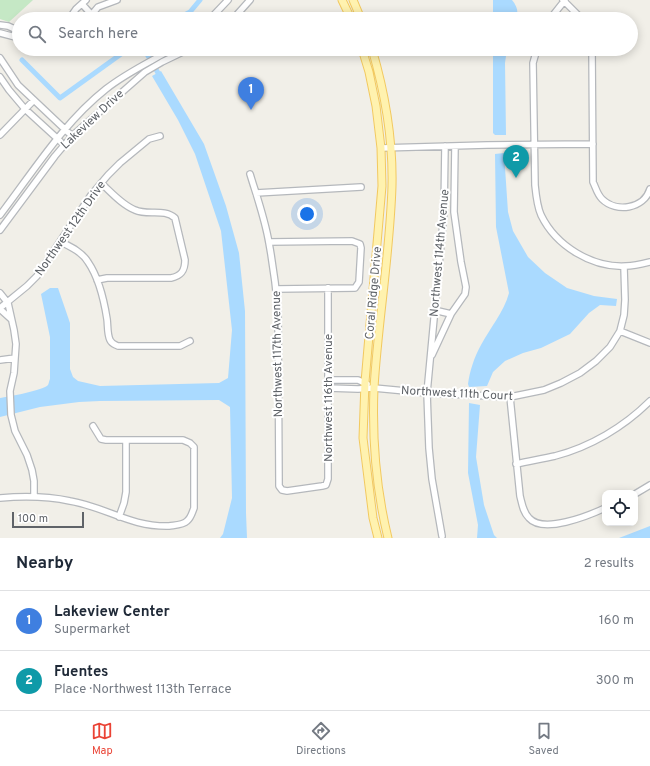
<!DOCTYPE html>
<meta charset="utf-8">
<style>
body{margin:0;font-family:Overpass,sans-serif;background:#f6f6f7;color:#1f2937}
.controls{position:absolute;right:12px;bottom:12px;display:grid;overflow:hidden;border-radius:8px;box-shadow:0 2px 10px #0003}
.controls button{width:36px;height:36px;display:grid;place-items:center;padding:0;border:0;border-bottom:1px solid #e0e1e3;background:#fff;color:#1f2937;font:20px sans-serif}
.scale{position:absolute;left:12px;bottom:10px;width:72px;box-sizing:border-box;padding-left:4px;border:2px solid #5f6368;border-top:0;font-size:11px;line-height:14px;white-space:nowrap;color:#5f6368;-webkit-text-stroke:3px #fff;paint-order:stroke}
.you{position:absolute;left:307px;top:214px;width:14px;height:14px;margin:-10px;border:3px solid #fff;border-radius:50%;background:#1a73e8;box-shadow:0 0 0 6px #1a73e833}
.badge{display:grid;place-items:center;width:26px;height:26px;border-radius:50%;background:#ea4335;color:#fff;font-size:13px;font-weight:700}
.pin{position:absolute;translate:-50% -33px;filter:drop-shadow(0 1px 2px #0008)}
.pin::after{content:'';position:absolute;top:21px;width:14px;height:12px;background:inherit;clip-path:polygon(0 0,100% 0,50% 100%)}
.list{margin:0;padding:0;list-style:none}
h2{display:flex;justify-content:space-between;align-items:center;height:52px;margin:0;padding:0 16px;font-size:17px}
h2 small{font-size:13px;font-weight:400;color:#747a83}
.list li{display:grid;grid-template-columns:26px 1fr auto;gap:12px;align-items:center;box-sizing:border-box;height:60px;padding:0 16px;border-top:1px solid #e0e1e3}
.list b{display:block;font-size:15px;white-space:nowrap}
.list p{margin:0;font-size:13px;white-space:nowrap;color:#747a83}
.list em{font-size:13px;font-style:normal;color:#747a83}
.icon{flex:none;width:22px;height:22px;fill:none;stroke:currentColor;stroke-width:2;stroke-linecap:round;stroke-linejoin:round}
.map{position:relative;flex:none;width:650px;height:538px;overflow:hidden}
.search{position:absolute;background:#fff;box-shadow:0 2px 10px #0003;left:12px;right:12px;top:12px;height:44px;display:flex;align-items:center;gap:10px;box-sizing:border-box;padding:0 14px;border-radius:22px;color:#747a83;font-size:15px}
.sheet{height:172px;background:#fff}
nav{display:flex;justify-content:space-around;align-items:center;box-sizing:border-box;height:56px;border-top:1px solid #e0e1e3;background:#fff;font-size:11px;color:#747a83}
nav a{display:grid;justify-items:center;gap:2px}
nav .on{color:#ea4335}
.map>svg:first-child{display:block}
</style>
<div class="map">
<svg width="650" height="538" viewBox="0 0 650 538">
<rect width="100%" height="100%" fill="#f1efe8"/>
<!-- green -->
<path fill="#c5e8c5" d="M 0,0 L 33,0 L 9,22 L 0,19 Z"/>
<!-- water -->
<path fill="#aadaff" d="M 493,0 L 512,0 C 517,6 519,12 516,19 L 493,19 Z
M 493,49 L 507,49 L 505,63 L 506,135 L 495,135 L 493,133 Z
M 161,71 L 204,144 L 226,206 L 239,253 L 245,311 L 246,513 L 247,538 L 220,538 L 223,534 L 232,498 L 230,407 L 219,400 L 100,401 L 79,402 L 40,407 L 0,417 L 0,398 C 8,397 44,390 48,385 C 49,383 49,381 50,379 L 50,337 L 41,294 L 50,288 L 58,288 L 70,323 L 70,369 L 73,377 L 78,381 L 100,386 L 219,383 L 228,378 L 232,330 L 221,231 L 195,154 L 178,120 L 152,76 Z
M 504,153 L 508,212 L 513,231 L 528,257 L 545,273 L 567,288 L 594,296 L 617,299 L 616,306 L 600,305 L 589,313 L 570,334 L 541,348 L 523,353 L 505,361 L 493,372 L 487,386 L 469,387 L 468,384 C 470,370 474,358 481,345 C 490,328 504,312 509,293 L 496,227 L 495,154 Z
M 469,403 L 480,405 L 476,457 L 484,505 L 494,535 L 497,538 L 477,538 L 478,525 L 468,473 Z
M 650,526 L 650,538 L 619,538 Z"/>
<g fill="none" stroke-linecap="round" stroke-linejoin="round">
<!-- canal -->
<path stroke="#aadaff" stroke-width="5" d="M 177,19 L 190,12 L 200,0
M 144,49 L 158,73
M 22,60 L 60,98 L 128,49"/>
<defs>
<path id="minor" d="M 563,0 L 582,19
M 82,4 L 91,14
M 69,19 L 76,9 L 86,0
M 88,19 L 98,7 L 117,0
M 210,19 L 228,0
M 233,19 L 250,0
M 550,19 L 565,0
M 0,25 L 8,26 L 19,31
M 0,33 L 19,38
M 537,49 L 533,63 L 535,185 C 536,195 537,206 541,215 C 556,246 592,268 626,266 C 634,266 642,264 650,262
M 592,49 L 593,182 C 596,188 597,194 602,199 C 616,213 644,209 650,189
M 0,58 L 18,85 L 72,136
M 0,77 L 9,90 L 25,109 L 60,141
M 0,135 L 34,100
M 381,148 L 487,145 L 593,144
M 250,174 C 257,197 265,219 269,243 C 273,265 276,287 278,310 L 279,482 L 279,486 L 282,490 L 287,491 L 322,486 L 326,485 L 328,479 L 328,288
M 256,193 L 361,187
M 0,215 C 33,172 63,123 106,89 C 126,73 150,62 172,49
M 0,230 L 55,156 L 72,136 L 145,72 L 162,62 L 189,49
M 61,242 C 71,247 82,252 88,262 C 99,278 104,300 107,319 C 108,325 107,334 110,340 C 112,344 114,344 118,346 L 180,346 L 190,341
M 269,242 L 352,241 L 360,244 L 361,248 L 359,282 L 355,288 L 276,289
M 97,280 L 107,278 L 171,278 C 181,276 185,271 185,260 L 175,218 C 164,208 148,216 135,210 C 122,205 111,192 101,183
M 0,293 L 8,303 L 14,330 L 16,344 L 14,373 L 10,391 L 11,415 L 15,431 L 27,455 L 32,470 L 34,481 L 34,496
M 0,308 L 27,286 L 37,276 L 91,195 L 108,175 L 120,163 L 149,139 L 160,136
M 0,309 L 11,319
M 434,310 L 451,314
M 620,331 L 650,343
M 432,355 L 451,314 L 465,294 L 466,287 L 461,262 L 454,212 L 455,146
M 0,360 L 15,358
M 328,380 L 358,380 L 367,384
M 328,388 L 358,389 L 374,388 L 427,393 L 510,397 L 544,390 L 561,383 L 580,373 L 596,361 L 610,347 L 620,331 L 624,315 L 625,300 L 624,267
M 510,397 L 520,496 C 522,504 523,512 529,518 C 543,534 588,516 605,508
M 516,464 C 529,461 542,459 555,456 C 590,447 624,427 650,401
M 635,494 L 650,485
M 0,498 C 24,496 46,496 70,501 C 106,507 130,527 169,526 C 175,525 183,525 187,521 C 191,518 192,513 194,508 L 194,447 L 190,443 L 183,440 L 106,440 L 101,439 L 93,426
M 119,517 L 124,503 L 126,492 L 126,441
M 442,536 L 432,479 L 429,448 L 427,393 L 444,212 L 445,146"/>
<path id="major" d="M 342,0 L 351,19
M 353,0 L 361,19
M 362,49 L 369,72 L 376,106 L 381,148 L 382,186 L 365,382 L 363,438 L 373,518 L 378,538
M 372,49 C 385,93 393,140 392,186 C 390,254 378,321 374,388 C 372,438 376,489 388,538"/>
</defs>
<!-- minor casing -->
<use href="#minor" stroke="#b5b8bc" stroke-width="8"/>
<!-- major casing -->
<use href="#major" stroke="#f2c960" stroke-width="9"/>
<!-- minor -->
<use href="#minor" stroke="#fff" stroke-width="5.5"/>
<!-- major -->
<use href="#major" stroke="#fff2af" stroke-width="7"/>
</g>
<g text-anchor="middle" stroke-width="4" stroke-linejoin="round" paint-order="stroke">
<!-- street labels -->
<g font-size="12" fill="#5f6368" stroke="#fff">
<text transform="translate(92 119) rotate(-43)" y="4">Lakeview Drive</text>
<text transform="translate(70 228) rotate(-55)" y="4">Northwest 12th Drive</text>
<text transform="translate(439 253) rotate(-85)" y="4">Northwest 114th Avenue</text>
<text transform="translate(373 293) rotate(-85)" y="4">Coral Ridge Drive</text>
<text transform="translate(277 354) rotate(-91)" y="4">Northwest 117th Avenue</text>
<text transform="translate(457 393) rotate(3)" y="4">Northwest 11th Court</text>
<text transform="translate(328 398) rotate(-90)" y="4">Northwest 116th Avenue</text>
</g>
</g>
</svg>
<div class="controls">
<button><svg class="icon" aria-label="locate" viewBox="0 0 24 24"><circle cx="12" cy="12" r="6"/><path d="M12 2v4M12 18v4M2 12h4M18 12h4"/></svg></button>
</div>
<div class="scale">100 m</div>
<div class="you"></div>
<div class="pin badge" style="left:251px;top:110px;background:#3f7fe0">1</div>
<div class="pin badge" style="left:516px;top:178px;background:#0f9aa8">2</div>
<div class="search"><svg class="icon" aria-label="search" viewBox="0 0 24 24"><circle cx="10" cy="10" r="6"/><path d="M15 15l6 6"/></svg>Search here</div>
</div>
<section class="sheet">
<h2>Nearby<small>2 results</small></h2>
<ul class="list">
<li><span class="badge" style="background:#3f7fe0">1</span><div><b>Lakeview Center</b><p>Supermarket</p></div><em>160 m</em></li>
<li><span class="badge" style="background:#0f9aa8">2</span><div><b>Fuentes</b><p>Place · Northwest 113th Terrace</p></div><em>300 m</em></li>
</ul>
</section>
<nav>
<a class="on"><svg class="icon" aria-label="map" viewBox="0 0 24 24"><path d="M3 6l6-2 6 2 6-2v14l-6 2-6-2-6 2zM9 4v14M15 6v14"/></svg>Map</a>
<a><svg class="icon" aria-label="directions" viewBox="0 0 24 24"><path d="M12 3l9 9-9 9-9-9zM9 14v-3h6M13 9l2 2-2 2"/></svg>Directions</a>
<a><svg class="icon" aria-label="saved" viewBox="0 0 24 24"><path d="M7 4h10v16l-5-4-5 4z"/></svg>Saved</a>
</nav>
